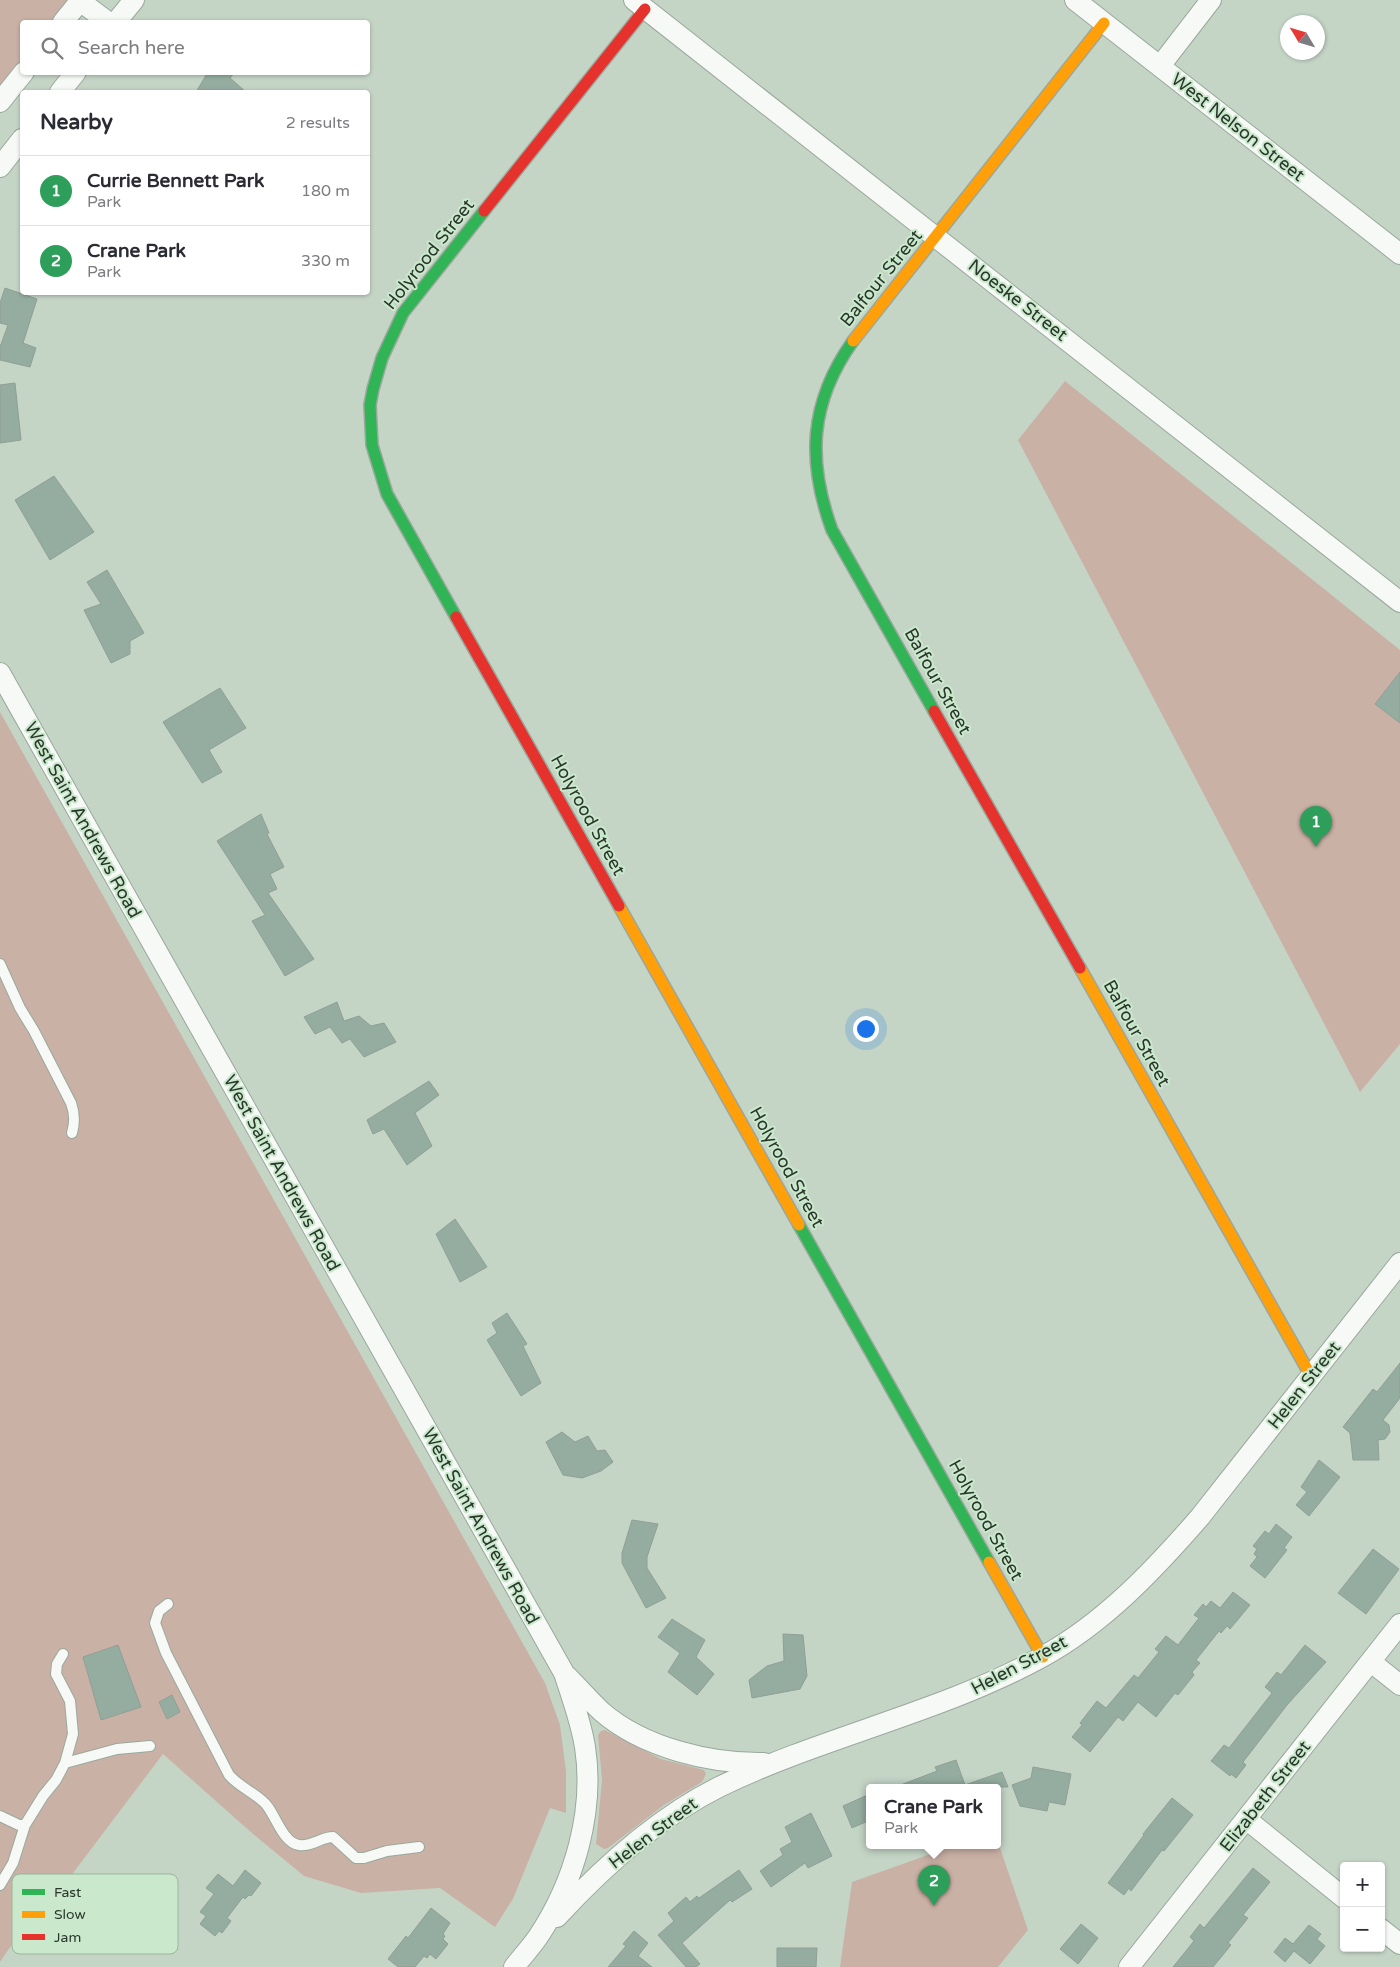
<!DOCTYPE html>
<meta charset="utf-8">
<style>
body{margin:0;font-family:"Varela Round",sans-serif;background:#f2f2f3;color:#2b2b33}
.controls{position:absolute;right:15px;bottom:15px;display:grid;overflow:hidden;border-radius:5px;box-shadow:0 1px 4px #0004}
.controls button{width:45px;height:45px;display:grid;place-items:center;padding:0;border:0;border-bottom:1px solid #e1e1e2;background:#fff;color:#2b2b33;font:25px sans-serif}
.compass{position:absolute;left:1280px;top:15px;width:45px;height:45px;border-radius:50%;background:#fff;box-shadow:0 1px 4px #0004;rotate:308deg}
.you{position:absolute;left:865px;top:1028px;width:18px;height:18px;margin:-12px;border:4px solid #fff;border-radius:50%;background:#1a73e8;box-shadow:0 0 0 8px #1a73e833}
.badge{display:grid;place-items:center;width:32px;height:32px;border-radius:50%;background:#606e61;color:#fff;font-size:16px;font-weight:700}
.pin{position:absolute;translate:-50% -41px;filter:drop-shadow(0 1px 2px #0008)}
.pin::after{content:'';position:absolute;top:26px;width:18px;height:15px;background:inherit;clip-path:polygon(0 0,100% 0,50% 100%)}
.popup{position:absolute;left:866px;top:1784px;width:135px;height:65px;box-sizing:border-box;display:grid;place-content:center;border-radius:5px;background:#fff;filter:drop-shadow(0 1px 4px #0005);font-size:16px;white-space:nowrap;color:#7c7c81}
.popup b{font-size:19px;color:#2b2b33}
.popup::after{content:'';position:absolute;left:50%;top:100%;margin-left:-10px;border:10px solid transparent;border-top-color:#fff}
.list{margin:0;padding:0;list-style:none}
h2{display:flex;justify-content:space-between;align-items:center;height:65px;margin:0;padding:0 20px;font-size:21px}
h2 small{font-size:16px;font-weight:400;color:#7c7c81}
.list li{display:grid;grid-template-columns:32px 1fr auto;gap:15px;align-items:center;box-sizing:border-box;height:70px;padding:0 20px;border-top:1px solid #e1e1e2}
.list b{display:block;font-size:19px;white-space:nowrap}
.list p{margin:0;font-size:16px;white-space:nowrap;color:#7c7c81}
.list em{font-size:16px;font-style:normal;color:#7c7c81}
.icon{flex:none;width:28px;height:28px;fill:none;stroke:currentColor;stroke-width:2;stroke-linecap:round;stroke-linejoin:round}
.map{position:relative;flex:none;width:1400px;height:1967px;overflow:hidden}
.search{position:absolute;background:#fff;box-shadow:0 1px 4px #0004;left:20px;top:20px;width:350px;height:55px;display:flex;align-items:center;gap:12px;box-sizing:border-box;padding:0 18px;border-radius:5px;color:#7c7c81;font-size:19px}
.panel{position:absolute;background:#fff;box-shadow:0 1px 4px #0004;left:20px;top:90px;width:350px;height:205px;border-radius:5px}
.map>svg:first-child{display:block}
</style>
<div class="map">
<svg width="1400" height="1967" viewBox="0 0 1400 1967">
<rect width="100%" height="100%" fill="#c4d5c6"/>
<!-- green -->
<path fill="#cab1a6" d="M 0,0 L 71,0 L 53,22 L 22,22 L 22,62 L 0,91 Z
M 1065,381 L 1400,650 L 1400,1044 L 1360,1092 L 1018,440 Z
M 0,712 L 545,1683 L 560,1725 L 566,1771 L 566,1813 L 550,1808 L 513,1899 L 495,1927 L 440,1888 L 361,1893 L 304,1876 L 253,1834 L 163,1754 L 70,1877 L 13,1943 L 0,1962 Z
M 605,1730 L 661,1759 L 704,1770 L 706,1774 L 702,1782 L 664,1805 L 608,1848 L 604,1849 L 596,1844 L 602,1780 L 598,1735 L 601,1731 Z
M 998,1842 L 1028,1930 L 998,1967 L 840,1967 L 852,1882 L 956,1845 L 998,1845 Z"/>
<!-- building -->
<path fill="#95ada1" stroke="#909f95" d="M 208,72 L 235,72 L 230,78 L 246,92 L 196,92 Z
M 5,288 L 37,299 L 23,343 L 36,348 L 30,367 L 0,360 L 0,347 L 8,325 L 0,323 L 0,303 Z
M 15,383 L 21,440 L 0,443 L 0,385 Z
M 54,476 L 94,532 L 50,560 L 15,500 Z
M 107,570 L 144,633 L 130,641 L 130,654 L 111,663 L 84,610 L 101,604 L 87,582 Z
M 1400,672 L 1400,723 L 1375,704 Z
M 220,688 L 246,728 L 209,750 L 222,772 L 202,783 L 163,722 Z
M 261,814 L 269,833 L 267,834 L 284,867 L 270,874 L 277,889 L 268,893 L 314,959 L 285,976 L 252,921 L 265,915 L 217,841 Z
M 337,1002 L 344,1021 L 359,1016 L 371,1026 L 384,1023 L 396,1042 L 364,1057 L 350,1039 L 342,1043 L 330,1027 L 315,1034 L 304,1017 Z
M 429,1081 L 439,1095 L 415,1113 L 432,1146 L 407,1165 L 384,1129 L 373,1134 L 367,1120 Z
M 455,1219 L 487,1267 L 460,1282 L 436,1234 Z
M 507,1313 L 527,1344 L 523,1346 L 541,1383 L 521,1396 L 487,1340 L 497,1333 L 492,1323 Z
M 1400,1363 L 1400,1398 L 1383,1420 L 1389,1425 L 1390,1432 L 1385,1439 L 1378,1440 L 1379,1460 L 1353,1460 L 1350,1433 L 1343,1427 L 1373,1389 L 1377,1392 Z
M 562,1432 L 575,1442 L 588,1436 L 597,1451 L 605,1450 L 613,1462 L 601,1471 L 582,1478 L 563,1475 L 546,1442 Z
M 1319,1460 L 1340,1477 L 1309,1516 L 1296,1505 L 1307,1492 L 1301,1487 Z
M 632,1520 L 658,1524 L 647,1557 L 647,1568 L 666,1598 L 646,1608 L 622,1563 L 622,1553 Z
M 1276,1524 L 1292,1537 L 1284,1548 L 1287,1550 L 1265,1578 L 1250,1566 L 1257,1557 L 1254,1554 L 1257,1549 L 1253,1546 L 1265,1531 L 1269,1534 Z
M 1373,1549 L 1399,1569 L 1366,1614 L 1338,1593 Z
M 1233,1592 L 1250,1605 L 1230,1629 L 1227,1626 L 1221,1633 L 1219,1631 L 1196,1660 L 1200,1663 L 1192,1672 L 1194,1675 L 1178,1695 L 1175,1693 L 1156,1717 L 1138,1702 L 1123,1721 L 1118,1717 L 1090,1752 L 1072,1737 L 1082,1725 L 1080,1723 L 1097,1701 L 1106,1708 L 1134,1675 L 1138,1678 L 1159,1652 L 1155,1649 L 1166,1636 L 1178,1645 L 1199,1618 L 1194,1615 L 1203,1604 L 1206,1607 L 1211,1601 L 1220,1608 Z
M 672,1619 L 705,1640 L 696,1657 L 714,1674 L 697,1695 L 668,1672 L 680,1653 L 658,1637 Z
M 783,1634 L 803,1635 L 807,1676 L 800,1689 L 752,1698 L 749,1680 L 767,1666 L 784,1661 Z
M 118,1645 L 141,1707 L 101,1720 L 83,1657 Z
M 1305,1645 L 1326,1662 L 1287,1705 L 1243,1762 L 1246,1765 L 1236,1778 L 1231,1774 L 1230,1776 L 1211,1761 L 1224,1745 L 1229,1748 L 1272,1693 L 1265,1687 L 1277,1672 L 1281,1675 Z
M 172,1695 L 180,1712 L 167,1719 L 159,1702 Z
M 956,1760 L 965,1785 L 1002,1772 L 1008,1787 L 898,1787 L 898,1786 L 937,1771 L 935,1767 Z
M 1033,1767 L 1071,1774 L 1065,1805 L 1049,1802 L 1047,1811 L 1020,1806 L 1012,1785 L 1031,1778 Z
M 870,1794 L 870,1820 L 852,1828 L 843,1806 Z
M 1172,1798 L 1193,1815 L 1164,1851 L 1162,1850 L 1131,1891 L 1129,1888 L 1124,1895 L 1108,1883 L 1144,1835 L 1143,1834 Z
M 811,1813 L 832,1856 L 808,1868 L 805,1863 L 771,1887 L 760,1871 L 783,1855 L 780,1849 L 792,1842 L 785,1827 Z
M 1253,1868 L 1270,1882 L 1243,1915 L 1248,1918 L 1228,1943 L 1231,1945 L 1213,1967 L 1173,1967 L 1194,1941 L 1190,1937 L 1200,1924 L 1204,1928 Z
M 245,1870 L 261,1883 L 251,1896 L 249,1895 L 245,1899 L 243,1897 L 227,1918 L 231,1921 L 222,1933 L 219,1931 L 215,1936 L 200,1924 L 206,1916 L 200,1912 L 214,1894 L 206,1888 L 218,1874 L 233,1886 Z
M 739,1870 L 752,1889 L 732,1902 L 730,1900 L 682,1943 L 700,1964 L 696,1967 L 686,1967 L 658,1935 L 674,1921 L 668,1913 L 686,1897 L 690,1902 L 697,1896 L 699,1898 Z
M 431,1908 L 450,1923 L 443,1934 L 445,1936 L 443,1939 L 448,1944 L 436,1959 L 430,1954 L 427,1958 L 424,1956 L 415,1967 L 398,1967 L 388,1959 L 406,1936 L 408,1938 Z
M 1081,1924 L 1098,1938 L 1078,1964 L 1060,1949 Z
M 1309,1925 L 1321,1934 L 1317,1939 L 1325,1946 L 1310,1964 L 1294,1951 L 1285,1962 L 1274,1952 L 1285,1938 L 1293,1944 Z
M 634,1931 L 648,1943 L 638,1956 L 652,1967 L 608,1967 L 626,1946 L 623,1944 Z
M 777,1948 L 817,1948 L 816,1967 L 777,1967 Z"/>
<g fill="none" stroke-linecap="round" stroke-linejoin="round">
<defs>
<path id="lane" d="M 0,964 L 20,1008 L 34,1031 L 71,1103 C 75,1114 75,1122 72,1133
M 168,1604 L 159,1611 L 155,1623 L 166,1653 L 229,1775 C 240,1788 260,1795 268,1807 C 276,1818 284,1843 299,1845 C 312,1847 321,1837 333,1837 L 356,1858 L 364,1858 L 387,1851 L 419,1847
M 65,1763 L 117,1749 L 150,1746
M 0,1816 L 19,1825 L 25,1825 L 43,1796 L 56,1780 L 65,1763 L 73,1734 L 70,1701 L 56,1674 L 57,1664 L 63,1654
M 0,1885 L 13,1863 L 25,1825"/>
<path id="street" d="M 634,0 L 1400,602
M 1075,0 L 1400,254
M 80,1 L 108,22
M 63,22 L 81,0
M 116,22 L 134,0
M 1160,66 L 1211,0
M 60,92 L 76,72
M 0,102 L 24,72
M 0,167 L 22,139
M 0,673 L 564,1673 C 572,1698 581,1722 585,1747 C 595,1812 574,1883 538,1937 C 531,1947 522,1957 514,1967
M 1371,1662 L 1400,1685
M 567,1676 C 579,1688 590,1701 602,1712 C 644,1748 711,1764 764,1763
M 1246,1819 L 1344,1898
M 557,1917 C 603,1867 657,1818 719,1787 C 824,1736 940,1713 1042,1657 C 1104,1623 1154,1570 1200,1517 L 1400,1263
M 1381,1929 L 1400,1944
M 1129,1967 L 1400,1624"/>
<path id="fast" d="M 853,341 C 809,403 807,461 832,530 L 934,711
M 456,617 L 387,494 L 372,445 L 370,405 L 373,389 L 382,358 L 403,313 L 484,211
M 799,1225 L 989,1562"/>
<path id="slow" d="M 853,341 L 1104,23
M 619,906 L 799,1225
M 1080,968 L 1311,1376
M 989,1562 L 1043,1657"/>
<path id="jam" d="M 484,211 L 645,9
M 456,617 L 619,906
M 934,711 L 1080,968"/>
</defs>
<!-- lane casing -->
<use href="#lane" stroke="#9aa89c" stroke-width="12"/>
<!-- street casing -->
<use href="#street" stroke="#9aa89c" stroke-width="22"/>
<!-- fast casing -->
<use href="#fast" stroke="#9aa89c" stroke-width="14"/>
<!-- slow casing -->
<use href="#slow" stroke="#9aa89c" stroke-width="14"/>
<!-- jam casing -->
<use href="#jam" stroke="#9aa89c" stroke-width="14"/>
<!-- lane -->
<use href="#lane" stroke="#f6f9f6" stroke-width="10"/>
<!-- street -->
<use href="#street" stroke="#f6f9f6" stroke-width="20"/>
<!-- fast -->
<use href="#fast" stroke="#30b455" stroke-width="11"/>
<!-- slow -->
<use href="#slow" stroke="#ff9f0a" stroke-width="11"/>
<!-- jam -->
<use href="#jam" stroke="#e5322d" stroke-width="11"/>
</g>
<g text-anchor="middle" stroke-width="4" stroke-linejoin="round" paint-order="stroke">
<!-- street labels -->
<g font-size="18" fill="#2a362b" stroke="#cae9cc">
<text transform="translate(1238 127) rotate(38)" y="6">West Nelson Street</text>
<text transform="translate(429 254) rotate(-52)" y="6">Holyrood Street</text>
<text transform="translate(881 278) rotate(-51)" y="6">Balfour Street</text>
<text transform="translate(1018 300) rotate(38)" y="6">Noeske Street</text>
<text transform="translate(938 681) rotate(61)" y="6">Balfour Street</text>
<text transform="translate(588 815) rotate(61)" y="6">Holyrood Street</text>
<text transform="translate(83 820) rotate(61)" y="6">West Saint Andrews Road</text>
<text transform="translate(1137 1033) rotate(61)" y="6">Balfour Street</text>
<text transform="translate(787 1167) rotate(61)" y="6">Holyrood Street</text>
<text transform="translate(282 1173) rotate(61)" y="6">West Saint Andrews Road</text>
<text transform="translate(1304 1385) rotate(-52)" y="6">Helen Street</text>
<text transform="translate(986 1520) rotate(61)" y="6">Holyrood Street</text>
<text transform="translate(481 1526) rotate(61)" y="6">West Saint Andrews Road</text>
<text transform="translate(1019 1665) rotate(-28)" y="6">Helen Street</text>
<text transform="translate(1265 1796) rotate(-52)" y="6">Elizabeth Street</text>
<text transform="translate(653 1833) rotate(-37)" y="6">Helen Street</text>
</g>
</g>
<!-- legend -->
<rect x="12" y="1874" width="166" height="80" rx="8" fill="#cae9cc" stroke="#9ab39c" stroke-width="1"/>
<rect x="22" y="1889" width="23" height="6" fill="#30b455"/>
<rect x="22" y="1911" width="23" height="7" fill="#ff9f0a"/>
<rect x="22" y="1934" width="23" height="6" fill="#e5322d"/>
<g font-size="14" fill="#2a362b">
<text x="54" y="1897">Fast</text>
<text x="54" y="1919">Slow</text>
<text x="54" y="1942">Jam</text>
</g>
</svg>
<div class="controls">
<button>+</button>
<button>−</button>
</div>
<svg class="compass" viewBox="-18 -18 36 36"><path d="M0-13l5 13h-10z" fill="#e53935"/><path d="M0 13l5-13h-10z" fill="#7c7c81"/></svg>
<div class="you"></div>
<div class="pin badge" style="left:1316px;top:847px;background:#2e9e5b">1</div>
<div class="pin badge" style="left:934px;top:1906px;background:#2e9e5b">2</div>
<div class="popup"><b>Crane Park</b>Park</div>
<div class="search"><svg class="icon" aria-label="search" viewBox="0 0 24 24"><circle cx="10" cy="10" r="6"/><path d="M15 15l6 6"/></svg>Search here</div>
<section class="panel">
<h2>Nearby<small>2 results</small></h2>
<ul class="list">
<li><span class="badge" style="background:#2e9e5b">1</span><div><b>Currie Bennett Park</b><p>Park</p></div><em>180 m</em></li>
<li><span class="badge" style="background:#2e9e5b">2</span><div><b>Crane Park</b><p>Park</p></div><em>330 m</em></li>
</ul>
</section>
</div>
